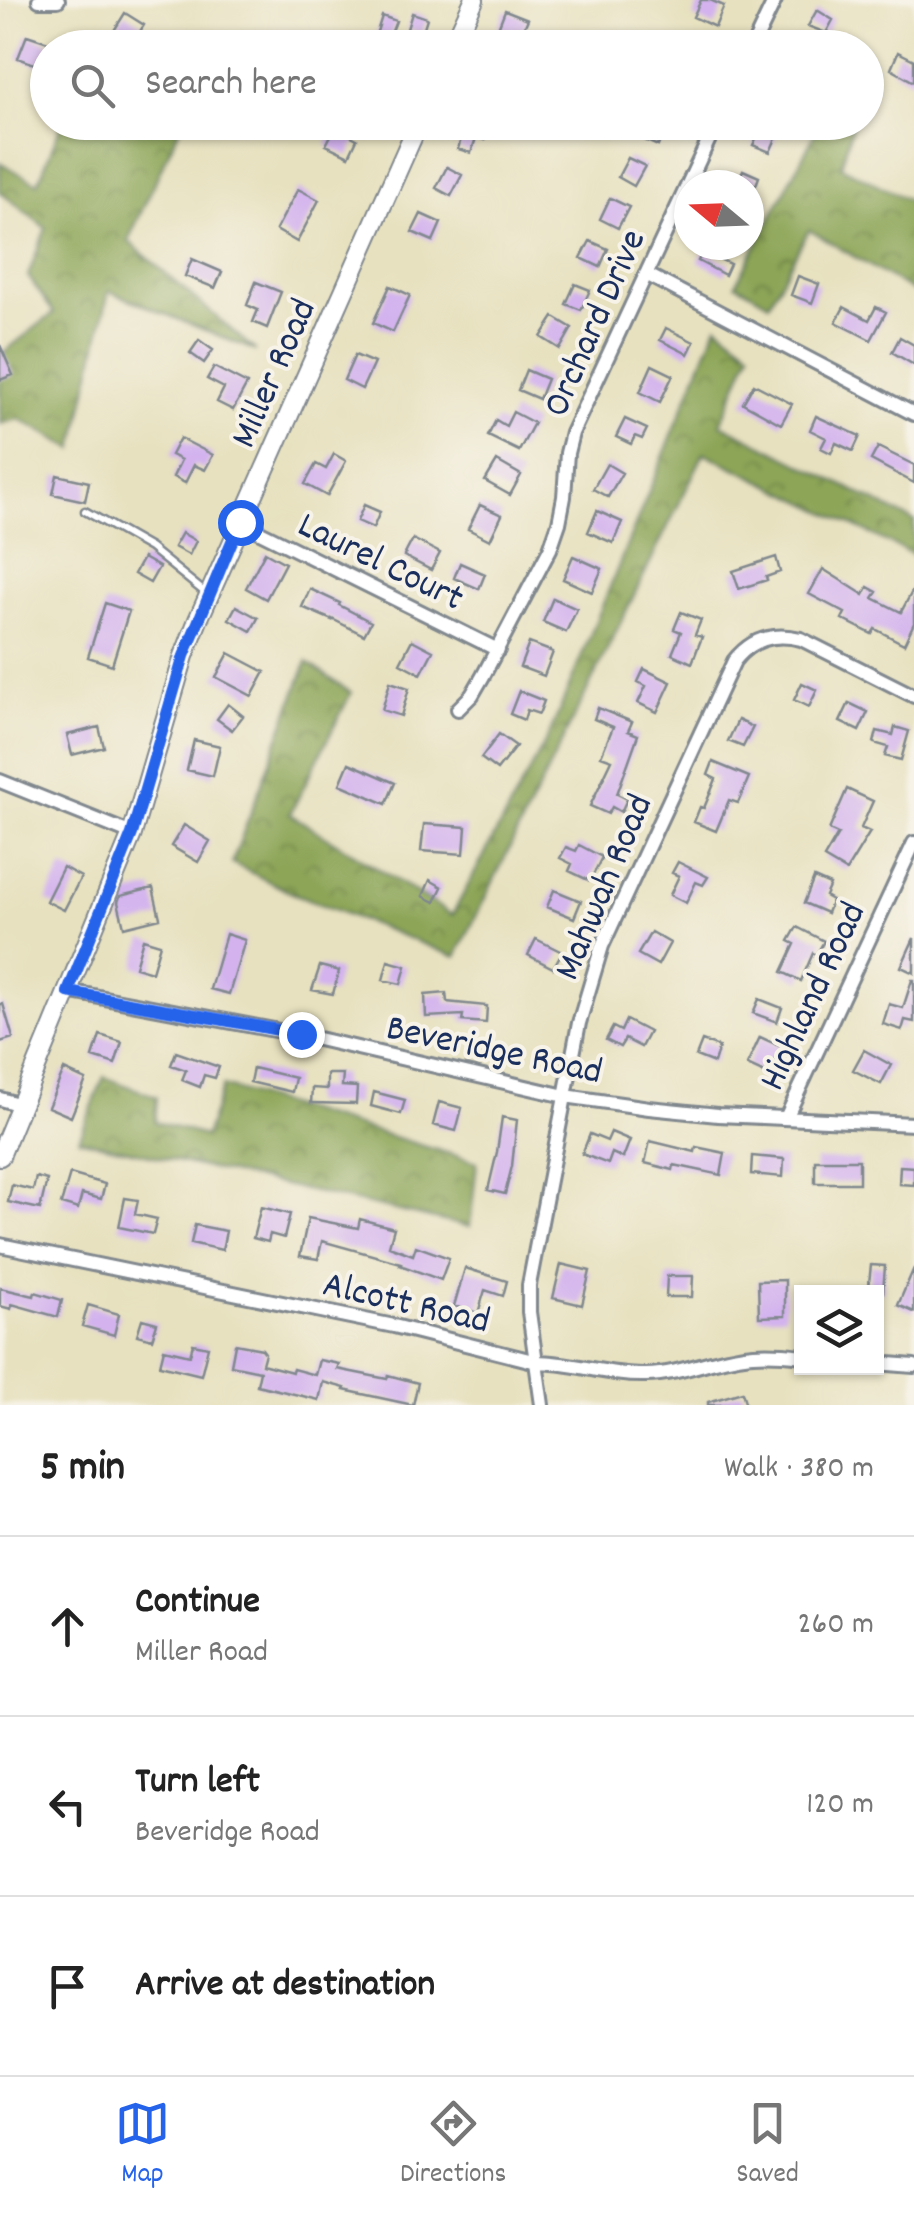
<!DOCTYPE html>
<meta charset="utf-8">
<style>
body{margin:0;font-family:Dekko,sans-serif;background:#f6f6f6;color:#222}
.controls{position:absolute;right:30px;bottom:30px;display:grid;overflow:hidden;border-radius:0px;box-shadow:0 2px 8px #0004}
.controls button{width:90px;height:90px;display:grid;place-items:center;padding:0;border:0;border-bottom:2px solid #e0e0e0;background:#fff;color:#222;font:50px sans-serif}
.compass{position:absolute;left:674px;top:170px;width:90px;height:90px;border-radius:50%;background:#fff;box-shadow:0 2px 8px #0004;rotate:289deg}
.stop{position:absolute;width:30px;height:30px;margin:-22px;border:8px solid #2563eb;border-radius:50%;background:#fff}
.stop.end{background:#2563eb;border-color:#fff;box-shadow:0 2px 10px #0008}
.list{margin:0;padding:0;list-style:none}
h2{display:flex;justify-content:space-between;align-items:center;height:130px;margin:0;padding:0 40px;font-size:42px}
h2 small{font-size:32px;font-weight:400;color:#767676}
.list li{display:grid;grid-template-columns:65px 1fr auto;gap:30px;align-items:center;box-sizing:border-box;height:180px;padding:0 40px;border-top:2px solid #e0e0e0}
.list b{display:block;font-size:38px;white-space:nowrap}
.list p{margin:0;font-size:32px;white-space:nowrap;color:#767676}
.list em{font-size:32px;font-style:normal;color:#767676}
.icon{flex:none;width:55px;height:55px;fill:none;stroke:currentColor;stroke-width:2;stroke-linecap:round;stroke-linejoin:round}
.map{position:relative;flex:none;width:914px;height:1405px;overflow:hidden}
.search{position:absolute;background:#fff;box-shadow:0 2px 8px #0004;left:30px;right:30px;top:30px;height:110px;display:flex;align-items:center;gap:25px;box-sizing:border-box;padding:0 35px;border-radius:55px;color:#767676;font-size:38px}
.sheet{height:670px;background:#fff}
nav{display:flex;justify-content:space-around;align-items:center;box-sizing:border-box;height:140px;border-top:2px solid #e0e0e0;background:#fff;font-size:28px;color:#767676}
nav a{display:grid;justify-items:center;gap:5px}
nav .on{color:#2563eb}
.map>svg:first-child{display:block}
</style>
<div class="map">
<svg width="914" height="1405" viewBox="0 0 914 1405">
<defs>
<pattern id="forest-crowns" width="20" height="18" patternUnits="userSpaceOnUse" patternTransform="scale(2.5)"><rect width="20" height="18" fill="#8ca556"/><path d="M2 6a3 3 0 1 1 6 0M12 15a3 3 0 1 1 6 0" fill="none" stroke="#72874a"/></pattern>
</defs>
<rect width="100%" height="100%" fill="#f7f3e8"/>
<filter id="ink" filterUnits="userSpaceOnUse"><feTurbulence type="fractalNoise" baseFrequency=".01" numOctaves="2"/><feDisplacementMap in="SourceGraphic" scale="20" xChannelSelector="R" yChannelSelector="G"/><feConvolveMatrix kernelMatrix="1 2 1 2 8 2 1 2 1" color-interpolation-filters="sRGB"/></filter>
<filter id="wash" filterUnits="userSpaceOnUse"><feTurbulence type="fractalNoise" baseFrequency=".0048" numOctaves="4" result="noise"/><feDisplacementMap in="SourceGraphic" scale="40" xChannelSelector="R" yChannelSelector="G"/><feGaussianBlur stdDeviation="2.25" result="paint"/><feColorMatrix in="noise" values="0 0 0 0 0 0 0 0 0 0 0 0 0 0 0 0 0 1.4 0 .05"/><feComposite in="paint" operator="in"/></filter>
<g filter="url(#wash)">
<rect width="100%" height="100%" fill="#e7e1bf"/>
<!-- forest -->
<path fill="url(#forest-crowns)" stroke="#546a5a" stroke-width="2.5" d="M 821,122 L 853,123 L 841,166 L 914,203 L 914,292 L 809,230 L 769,303 L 736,284 Z
M 62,123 L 182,123 L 128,241 L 256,351 L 109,291 L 74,449 L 19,419 L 0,424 L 0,355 L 54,313 L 28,276 L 46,228 L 0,192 L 0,163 L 38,183 Z
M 717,325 L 751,351 L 721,424 L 914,521 L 914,555 L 704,453 L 456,957 L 290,892 L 232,863 L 307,662 L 351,693 L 290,814 L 452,915 L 551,731 Z
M 104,1077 L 157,1097 L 155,1122 L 205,1136 L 223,1086 L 477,1162 L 470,1227 L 79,1139 Z"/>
<g id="blocks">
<!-- building -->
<path fill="#d3b2ee" d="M 701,0 L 710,0 L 724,6 L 715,27 L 693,17 Z
M 505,10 L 528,19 L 520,37 L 498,28 Z
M 817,10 L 833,20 L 826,33 L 808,26 Z
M 125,13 L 144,25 L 130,48 L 110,37 Z
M 412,13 L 427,18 L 422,34 L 407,29 Z
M 382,16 L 396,21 L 387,44 L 394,48 L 359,48 L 365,34 L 375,38 Z
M 27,35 L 48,42 L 48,69 L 18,58 Z
M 898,52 L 914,60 L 914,82 L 891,69 Z
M 338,122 L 355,122 L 349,135 L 357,139 L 349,156 L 326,145 Z
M 466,122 L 489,128 L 485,140 L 476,138 L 471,153 L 458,149 Z
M 646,122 L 655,122 L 666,127 L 658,146 L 640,138 Z
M 761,128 L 777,136 L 770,152 L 753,145 Z
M 628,158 L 645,166 L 634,186 L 618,177 Z
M 447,167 L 462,175 L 451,196 L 436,188 Z
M 743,170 L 759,177 L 756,185 L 736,185 Z
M 298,189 L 319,200 L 297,242 L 276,230 Z
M 610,198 L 629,207 L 618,228 L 600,219 Z
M 421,214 L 441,223 L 433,241 L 412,232 Z
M 590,241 L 608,249 L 600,267 L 581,258 Z
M 703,251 L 730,264 L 725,275 L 698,261 Z
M 192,259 L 222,272 L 215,288 L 185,276 Z
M 798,276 L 819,284 L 812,303 L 791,295 Z
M 256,282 L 281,292 L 267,328 L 253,322 L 258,310 L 247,305 Z
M 575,284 L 590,290 L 581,310 L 566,304 Z
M 390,286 L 410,295 L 393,332 L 373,323 Z
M 844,307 L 869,320 L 876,307 L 886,312 L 871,340 L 836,322 Z
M 554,317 L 572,328 L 560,349 L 541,337 Z
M 666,328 L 694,342 L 688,354 L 660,340 Z
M 900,337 L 914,345 L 914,365 L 892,352 Z
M 199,340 L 213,350 L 204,363 L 190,353 Z
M 0,345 L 13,375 L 0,380 Z
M 355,355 L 374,363 L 362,389 L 344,380 Z
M 652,365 L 673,375 L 660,402 L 640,392 Z
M 214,367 L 247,384 L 233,410 L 217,402 L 224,388 L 207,379 Z
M 526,370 L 547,379 L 539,399 L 518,390 Z
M 754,384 L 792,404 L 781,424 L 743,403 Z
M 513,412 L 534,423 L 519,451 L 488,436 L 496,420 L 506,426 Z
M 816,416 L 860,436 L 853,451 L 836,443 L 831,453 L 821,448 L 826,438 L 810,430 Z
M 625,419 L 647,429 L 642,439 L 635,436 L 631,444 L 616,437 Z
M 180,438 L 213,455 L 205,470 L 194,465 L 185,483 L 173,477 L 181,460 L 171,455 Z
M 878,447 L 914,465 L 914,483 L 871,460 Z
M 334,454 L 346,461 L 327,496 L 305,484 L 316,464 L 326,469 Z
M 497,461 L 521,475 L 510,495 L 485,481 Z
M 607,464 L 622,473 L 608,497 L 593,489 Z
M 57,475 L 89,482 L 85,501 L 53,494 Z
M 364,505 L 380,512 L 373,528 L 357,521 Z
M 480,505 L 502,515 L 490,540 L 468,529 Z
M 597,511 L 622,522 L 613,543 L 588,532 Z
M 182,533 L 196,541 L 189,555 L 174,547 Z
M 413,539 L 440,553 L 431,570 L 404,556 Z
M 265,552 L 285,563 L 266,599 L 246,588 Z
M 573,556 L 602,569 L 592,592 L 563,579 Z
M 776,557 L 780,572 L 766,577 L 767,580 L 739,589 L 733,571 Z
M 143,558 L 159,567 L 150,583 L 134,574 Z
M 460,563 L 485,574 L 479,589 L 454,578 Z
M 823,569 L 864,595 L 868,587 L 877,592 L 873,598 L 901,612 L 914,588 L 914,623 L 904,644 L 875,629 L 872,634 L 842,619 L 845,613 L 809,594 Z
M 310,589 L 340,603 L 339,605 L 371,622 L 364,635 L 332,619 L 332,620 L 302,607 Z
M 553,598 L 577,609 L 566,632 L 543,622 Z
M 105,603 L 129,611 L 112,665 L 88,657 Z
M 236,606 L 258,618 L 251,631 L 229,619 Z
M 681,612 L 701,620 L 695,635 L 702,637 L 692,663 L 672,654 L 681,632 L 674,629 Z
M 412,640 L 433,651 L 421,674 L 400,663 Z
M 529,643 L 553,652 L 544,676 L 520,667 Z
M 229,653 L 265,672 L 252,696 L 216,677 Z
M 644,669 L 671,682 L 657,712 L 638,703 L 646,686 L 638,682 Z
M 390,682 L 409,688 L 401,716 L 382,710 Z
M 802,683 L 817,690 L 809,707 L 794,700 Z
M 519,691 L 544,701 L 539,714 L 527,710 L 524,720 L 510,714 Z
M 849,703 L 868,712 L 859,731 L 840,722 Z
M 228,704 L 243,716 L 232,730 L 217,719 Z
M 598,708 L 632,722 L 628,731 L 638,735 L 617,794 L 627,799 L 621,812 L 612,807 L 608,814 L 590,806 L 612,760 L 601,756 L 613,727 L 594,719 Z
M 738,720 L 753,727 L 743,747 L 728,741 Z
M 99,727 L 104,747 L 72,755 L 67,735 Z
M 895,727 L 909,731 L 901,760 L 885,756 L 888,747 L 874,743 L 877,731 L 893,735 Z
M 499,734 L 516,746 L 497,770 L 481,758 Z
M 194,740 L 220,746 L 213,776 L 187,770 Z
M 713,762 L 749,777 L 738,803 L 729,800 L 716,831 L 694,822 L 700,807 L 704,808 L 716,779 L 708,775 Z
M 349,763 L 395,783 L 386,804 L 340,784 Z
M 847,789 L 873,801 L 861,828 L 870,832 L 846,871 L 824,858 L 838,834 L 829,830 Z
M 424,824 L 466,827 L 464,854 L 421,851 Z
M 184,825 L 210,841 L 198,862 L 171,846 Z
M 579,845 L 602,857 L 590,881 L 569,871 L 572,864 L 560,858 L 566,847 L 576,851 Z
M 678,862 L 708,877 L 703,885 L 696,882 L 686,903 L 670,895 L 679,876 L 672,873 Z
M 63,867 L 81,877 L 64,910 L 46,901 Z
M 814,878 L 830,885 L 825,896 L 832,900 L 827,913 L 804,903 Z
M 430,880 L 442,887 L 435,902 L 423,896 Z
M 153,888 L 160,918 L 124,927 L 118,902 L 120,896 Z
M 554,890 L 581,901 L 574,918 L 547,907 Z
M 797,927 L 824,941 L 816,955 L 813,953 L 801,981 L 782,972 L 795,944 L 789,941 Z
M 651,932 L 670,943 L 658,965 L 638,954 Z
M 226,934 L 245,940 L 229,994 L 210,989 Z
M 914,938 L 914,973 L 901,967 Z
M 143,939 L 160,944 L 152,972 L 135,967 Z
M 536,939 L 562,952 L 553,968 L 528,955 Z
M 388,961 L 406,966 L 401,984 L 383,980 Z
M 320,966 L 339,971 L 333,994 L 312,990 Z
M 912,980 L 914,980 L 914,1022 L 905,1020 L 902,1030 L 883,1024 L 889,1004 L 903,1008 Z
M 446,993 L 447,1002 L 487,1006 L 486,1023 L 462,1021 L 463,1015 L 426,1017 L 425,995 Z
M 759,999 L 782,1008 L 777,1022 L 753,1013 Z
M 0,1004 L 3,1004 L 13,1038 L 0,1042 Z
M 626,1020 L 649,1032 L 641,1047 L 625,1039 L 620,1047 L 606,1040 L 613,1027 L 621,1031 Z
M 100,1035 L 122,1042 L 115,1064 L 93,1057 Z
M 760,1037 L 782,1047 L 769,1075 L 747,1065 Z
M 702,1041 L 719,1047 L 714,1063 L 696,1056 Z
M 864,1050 L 891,1065 L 881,1084 L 853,1070 Z
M 176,1052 L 219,1067 L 215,1078 L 204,1075 L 200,1087 L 182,1080 L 186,1070 L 171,1065 Z
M 253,1068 L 295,1078 L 292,1092 L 250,1082 Z
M 64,1070 L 86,1080 L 71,1117 L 48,1107 Z
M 327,1074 L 343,1074 L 342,1086 L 357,1087 L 356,1104 L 311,1103 L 312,1088 L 327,1089 Z
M 374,1092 L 405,1100 L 401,1114 L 371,1106 Z
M 439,1102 L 462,1108 L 456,1131 L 433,1125 Z
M 502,1117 L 517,1120 L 512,1166 L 505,1194 L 488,1190 L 497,1152 Z
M 611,1132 L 630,1140 L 623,1158 L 612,1153 L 608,1164 L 582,1154 L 590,1134 L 607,1141 Z
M 650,1141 L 695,1152 L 696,1147 L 725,1153 L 721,1175 L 674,1165 L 673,1170 L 645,1163 Z
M 752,1156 L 784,1159 L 783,1177 L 751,1174 Z
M 815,1160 L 859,1160 L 859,1183 L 815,1183 Z
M 900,1166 L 914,1167 L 914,1185 L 899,1184 Z
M 70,1174 L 105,1184 L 101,1199 L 82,1194 L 78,1209 L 61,1204 Z
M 36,1177 L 47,1180 L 40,1209 L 8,1202 L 12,1185 L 33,1190 Z
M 125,1198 L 138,1200 L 135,1214 L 157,1219 L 153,1234 L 119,1227 Z
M 261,1207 L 290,1214 L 284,1238 L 270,1234 L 268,1242 L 253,1238 Z
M 308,1218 L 358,1228 L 360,1219 L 394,1228 L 389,1246 L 413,1255 L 416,1246 L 449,1258 L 441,1280 L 400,1265 L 401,1263 L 322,1241 L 318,1259 L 300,1256 Z
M 195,1225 L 226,1231 L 222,1250 L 191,1243 Z
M 561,1264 L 590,1271 L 582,1305 L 553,1298 Z
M 871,1265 L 885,1266 L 883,1292 L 868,1292 Z
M 465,1268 L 507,1281 L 503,1296 L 485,1290 L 478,1313 L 454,1306 Z
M 914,1268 L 914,1312 L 898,1305 Z
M 667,1276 L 693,1276 L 692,1297 L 666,1297 Z
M 785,1280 L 785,1316 L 759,1317 L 758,1281 Z
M 0,1288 L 34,1296 L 35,1292 L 62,1300 L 58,1317 L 12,1304 L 11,1309 L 0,1306 Z
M 88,1305 L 119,1314 L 114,1335 L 82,1326 Z
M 142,1319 L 157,1323 L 152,1339 L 137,1335 Z
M 193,1344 L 208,1347 L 201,1375 L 160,1365 L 164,1349 L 190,1355 Z
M 235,1344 L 262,1349 L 265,1353 L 262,1364 L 292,1372 L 293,1369 L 315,1375 L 319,1360 L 339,1364 L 337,1369 L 387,1379 L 388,1375 L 418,1383 L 413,1405 L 344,1390 L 345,1388 L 323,1382 L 319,1400 L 257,1385 L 260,1371 L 231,1365 Z
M 742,1392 L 746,1405 L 708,1405 L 708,1402 Z"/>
</g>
</g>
<g filter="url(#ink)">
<use href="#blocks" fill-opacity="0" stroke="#81888e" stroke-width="2.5"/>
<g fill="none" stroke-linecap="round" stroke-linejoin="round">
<defs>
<path id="lane" d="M 85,511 L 150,548 L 208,595"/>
<path id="street" d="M 39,0 L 58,0
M 752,48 L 775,0
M 646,274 L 914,414
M 240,522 L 498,650
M 458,709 L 472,695 L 483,676 L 550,549 L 559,523 L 564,497 L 567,453 L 572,433 L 717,122
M 0,781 L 132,834
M 67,991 L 301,1035 L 565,1096 L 649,1108 L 718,1115 L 914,1124
M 0,1099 L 21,1105
M 786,1118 L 914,843
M 0,1245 L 394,1326 L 537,1362 C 574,1362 607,1376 646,1375 C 684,1374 718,1356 754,1354 C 770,1353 786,1354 802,1356
M 876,1363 L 914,1366
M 542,1405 L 529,1312 L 529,1285 L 579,1023 L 602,946 L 734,661 C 751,639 773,632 801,639 L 914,696"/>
<path id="secondary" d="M 452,48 L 474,0
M 0,1156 L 132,834 L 184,656 L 198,620 L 419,122"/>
</defs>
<!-- lane casing -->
<use href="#lane" stroke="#81888e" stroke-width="11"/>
<!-- street casing -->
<use href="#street" stroke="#81888e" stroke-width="18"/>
<!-- secondary casing -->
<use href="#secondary" stroke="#81888e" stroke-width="22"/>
<!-- lane -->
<use href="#lane" stroke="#fff" stroke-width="6"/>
<!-- street -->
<use href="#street" stroke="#fff" stroke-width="12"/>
<!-- secondary -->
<use href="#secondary" stroke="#fff" stroke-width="18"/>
</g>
</g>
<g fill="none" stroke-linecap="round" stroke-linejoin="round" filter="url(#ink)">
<!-- route -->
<path stroke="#2563eb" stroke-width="12" d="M 240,522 L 184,656 L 132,834 L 68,992 L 301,1034"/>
</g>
<g text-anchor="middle" stroke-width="8" stroke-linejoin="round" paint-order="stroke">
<!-- street labels -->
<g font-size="38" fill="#1b2f5e" stroke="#f7f3e8">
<text transform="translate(592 322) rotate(-66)" y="13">Orchard Drive</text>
<text transform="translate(271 372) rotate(-66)" y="13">Miller Road</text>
<text transform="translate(382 559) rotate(26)" y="13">Laurel Court</text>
<text transform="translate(601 886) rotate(-67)" y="13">Mahwah Road</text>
<text transform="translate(810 995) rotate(-65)" y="13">Highland Road</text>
<text transform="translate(495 1047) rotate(12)" y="13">Beveridge Road</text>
<text transform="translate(407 1300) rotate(13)" y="13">Alcott Road</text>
</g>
</g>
</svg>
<div class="controls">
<button><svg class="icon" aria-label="layers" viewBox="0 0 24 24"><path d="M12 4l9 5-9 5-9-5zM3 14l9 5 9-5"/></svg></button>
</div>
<svg class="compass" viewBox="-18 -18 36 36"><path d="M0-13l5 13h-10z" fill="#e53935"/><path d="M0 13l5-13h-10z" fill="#767676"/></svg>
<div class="stop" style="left:240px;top:522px"></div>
<div class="stop end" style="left:301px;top:1034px"></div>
<div class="search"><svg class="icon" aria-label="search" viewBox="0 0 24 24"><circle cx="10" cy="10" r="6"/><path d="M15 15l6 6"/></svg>Search here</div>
</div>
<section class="sheet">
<h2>5 min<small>Walk · 380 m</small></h2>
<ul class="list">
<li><svg class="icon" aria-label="ahead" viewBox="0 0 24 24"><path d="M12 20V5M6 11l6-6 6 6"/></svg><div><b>Continue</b><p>Miller Road</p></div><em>260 m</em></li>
<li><svg class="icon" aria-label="left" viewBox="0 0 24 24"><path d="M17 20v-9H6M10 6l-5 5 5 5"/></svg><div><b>Turn left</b><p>Beveridge Road</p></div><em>120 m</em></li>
<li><svg class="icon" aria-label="arrive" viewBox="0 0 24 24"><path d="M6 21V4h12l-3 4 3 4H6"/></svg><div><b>Arrive at destination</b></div></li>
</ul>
</section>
<nav>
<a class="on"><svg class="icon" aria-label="map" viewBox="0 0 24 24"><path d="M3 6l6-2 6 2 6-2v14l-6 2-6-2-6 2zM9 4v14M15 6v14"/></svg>Map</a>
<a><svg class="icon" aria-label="directions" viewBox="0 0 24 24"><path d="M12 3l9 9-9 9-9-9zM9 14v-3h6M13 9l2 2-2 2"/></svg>Directions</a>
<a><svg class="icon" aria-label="saved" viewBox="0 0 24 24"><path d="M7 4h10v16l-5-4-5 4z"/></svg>Saved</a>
</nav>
